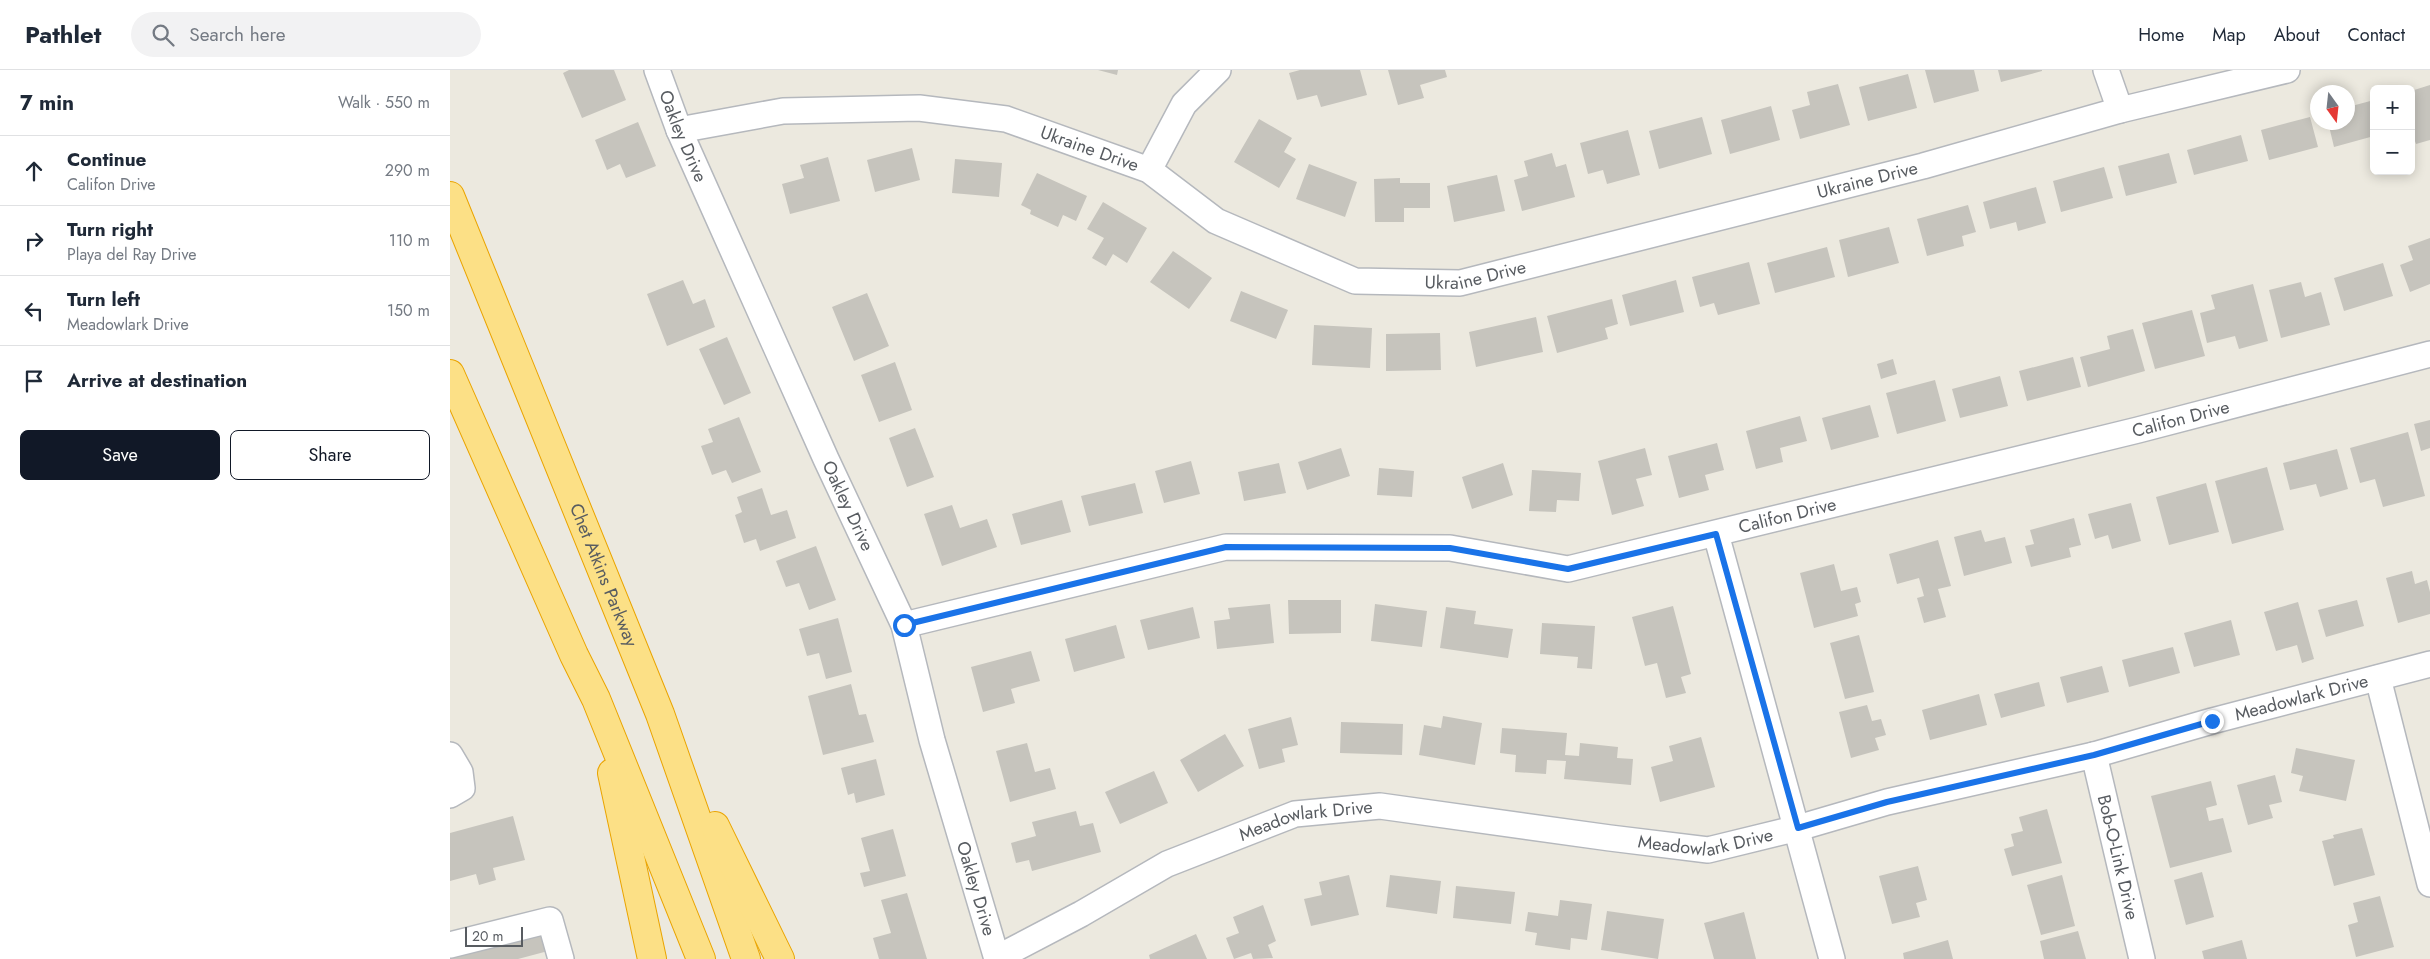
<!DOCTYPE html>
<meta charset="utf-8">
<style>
body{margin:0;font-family:Jost,sans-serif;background:#f2f2f3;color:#1f2937}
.controls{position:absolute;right:15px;top:15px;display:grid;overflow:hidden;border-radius:8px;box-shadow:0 2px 12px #0003}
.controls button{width:45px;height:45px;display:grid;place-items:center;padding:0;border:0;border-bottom:1px solid #e0e1e3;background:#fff;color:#1f2937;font:25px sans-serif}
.compass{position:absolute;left:1860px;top:15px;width:45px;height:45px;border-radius:50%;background:#fff;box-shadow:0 2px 12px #0003;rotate:165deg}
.scale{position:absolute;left:15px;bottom:12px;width:58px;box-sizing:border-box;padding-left:5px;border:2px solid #585c61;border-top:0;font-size:14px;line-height:18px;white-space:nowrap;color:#585c61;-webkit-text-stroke:4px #fff;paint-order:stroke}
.stop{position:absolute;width:15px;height:15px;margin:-11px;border:4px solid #1a73e8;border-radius:50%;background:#fff}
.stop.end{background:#1a73e8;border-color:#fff;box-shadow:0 1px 5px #0008}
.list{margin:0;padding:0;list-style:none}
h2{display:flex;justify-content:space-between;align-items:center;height:65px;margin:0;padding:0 20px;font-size:21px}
h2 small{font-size:16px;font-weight:400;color:#747a83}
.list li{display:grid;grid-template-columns:32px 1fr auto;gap:15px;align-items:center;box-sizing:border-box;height:70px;padding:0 20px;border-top:1px solid #e0e1e3}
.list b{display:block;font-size:19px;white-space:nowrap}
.list p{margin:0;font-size:16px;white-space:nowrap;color:#747a83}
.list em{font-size:16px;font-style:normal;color:#747a83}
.actions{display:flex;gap:10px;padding:15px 20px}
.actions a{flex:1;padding:11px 0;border:1px solid #111827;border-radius:8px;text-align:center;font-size:18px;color:#111827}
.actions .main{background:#111827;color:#fff}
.icon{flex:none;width:28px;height:28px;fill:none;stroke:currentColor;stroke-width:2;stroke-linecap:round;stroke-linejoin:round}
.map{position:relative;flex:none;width:1980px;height:889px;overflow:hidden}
header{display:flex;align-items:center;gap:30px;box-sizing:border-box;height:70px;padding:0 25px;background:#fff;border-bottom:1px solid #e0e1e3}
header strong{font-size:24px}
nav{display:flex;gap:28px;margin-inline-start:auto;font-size:18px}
.search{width:350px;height:45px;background:#f2f2f3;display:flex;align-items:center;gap:12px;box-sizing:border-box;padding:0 18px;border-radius:28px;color:#747a83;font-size:19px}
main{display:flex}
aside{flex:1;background:#fff}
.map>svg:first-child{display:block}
</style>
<header>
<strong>Pathlet</strong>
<div class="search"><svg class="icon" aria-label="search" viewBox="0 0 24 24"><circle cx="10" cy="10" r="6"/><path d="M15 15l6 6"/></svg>Search here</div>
<nav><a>Home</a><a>Map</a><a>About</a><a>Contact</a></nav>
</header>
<main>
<aside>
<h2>7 min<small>Walk · 550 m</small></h2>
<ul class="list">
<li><svg class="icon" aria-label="ahead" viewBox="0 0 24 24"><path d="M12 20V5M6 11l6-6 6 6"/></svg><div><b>Continue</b><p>Califon Drive</p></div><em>290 m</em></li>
<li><svg class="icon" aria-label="right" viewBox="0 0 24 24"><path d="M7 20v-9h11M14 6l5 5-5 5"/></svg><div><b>Turn right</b><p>Playa del Ray Drive</p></div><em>110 m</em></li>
<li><svg class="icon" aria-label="left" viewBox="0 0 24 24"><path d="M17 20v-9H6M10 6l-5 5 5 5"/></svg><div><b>Turn left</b><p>Meadowlark Drive</p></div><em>150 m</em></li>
<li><svg class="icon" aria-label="arrive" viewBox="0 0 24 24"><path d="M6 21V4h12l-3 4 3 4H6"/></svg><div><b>Arrive at destination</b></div></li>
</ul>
<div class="actions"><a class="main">Save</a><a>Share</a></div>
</aside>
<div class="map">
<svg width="1980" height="889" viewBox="0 0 1980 889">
<rect width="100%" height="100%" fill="#ece9df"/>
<!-- building -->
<path fill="#c6c4bd" d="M 119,0 L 164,0 L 176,30 L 132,48 L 113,3 Z
M 648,0 L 668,0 L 667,5 Z
M 850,0 L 910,0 L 917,25 L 871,37 L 867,25 L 847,30 L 839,3 Z
M 938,0 L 995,0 L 997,7 L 970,15 L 974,28 L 948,35 Z
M 1475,0 L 1524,0 L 1529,21 L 1484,33 Z
M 1548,0 L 1592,0 L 1592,1 L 1551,12 Z
M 1458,4 L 1467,38 L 1418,51 L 1409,17 Z
M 1388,14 L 1400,55 L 1350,69 L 1342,40 L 1360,35 L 1357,22 Z
M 1980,15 L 1980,70 L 1966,74 L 1961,60 L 1961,21 Z
M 1924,30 L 1924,66 L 1884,77 L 1878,52 L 1898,52 L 1898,37 Z
M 1321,36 L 1330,70 L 1280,84 L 1271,50 Z
M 1252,47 L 1262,84 L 1209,99 L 1199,61 Z
M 1860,47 L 1868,77 L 1819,90 L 1811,60 Z
M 809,49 L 842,68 L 834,82 L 846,89 L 829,118 L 784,92 Z
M 188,52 L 206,96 L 176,108 L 170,94 L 157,100 L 145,70 Z
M 1178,60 L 1190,105 L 1157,114 L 1153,100 L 1138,104 L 1130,73 Z
M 1791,65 L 1798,91 L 1744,105 L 1737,80 Z
M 462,78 L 470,110 L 425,122 L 417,90 Z
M 1102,83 L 1106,97 L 1116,94 L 1125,127 L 1072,141 L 1064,110 L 1078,106 L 1074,91 Z
M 1719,83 L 1727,113 L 1676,126 L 1668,96 Z
M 378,87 L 390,131 L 340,144 L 332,114 L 354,108 L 350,95 Z
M 505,89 L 552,93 L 549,127 L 502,123 Z
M 859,94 L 907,112 L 895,147 L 846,129 Z
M 1654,97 L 1663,128 L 1611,142 L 1603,111 Z
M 587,103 L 637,126 L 626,151 L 613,145 L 608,157 L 580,144 L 581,140 L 571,135 Z
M 1047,105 L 1055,141 L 1004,152 L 997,116 Z
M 950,108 L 950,113 L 980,113 L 980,138 L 954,138 L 954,152 L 925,152 L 924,109 Z
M 1586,117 L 1596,153 L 1568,161 L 1566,152 L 1540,159 L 1533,132 Z
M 653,132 L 697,158 L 677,193 L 663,184 L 656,196 L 642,188 L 654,168 L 637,159 Z
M 1518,135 L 1526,162 L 1512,166 L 1514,176 L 1477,186 L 1467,149 Z
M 1439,157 L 1449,193 L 1398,207 L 1389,170 Z
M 1980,168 L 1980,214 L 1960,222 L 1950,195 L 1963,190 L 1958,176 Z
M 1377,177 L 1385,207 L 1325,223 L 1317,193 Z
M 723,181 L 762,208 L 739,239 L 700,212 Z
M 1299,192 L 1310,234 L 1268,245 L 1264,233 L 1250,237 L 1242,207 Z
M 1933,193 L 1943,226 L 1894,241 L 1884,208 Z
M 233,210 L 243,234 L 255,229 L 265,257 L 217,276 L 197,224 Z
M 1226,210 L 1234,242 L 1180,256 L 1172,225 Z
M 1851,212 L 1855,227 L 1871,222 L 1880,255 L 1831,268 L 1819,220 Z
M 1803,214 L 1818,271 L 1789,279 L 1785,266 L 1757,273 L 1750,243 L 1765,239 L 1761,225 Z
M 791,221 L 838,240 L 826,269 L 780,251 Z
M 417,223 L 439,276 L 404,291 L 382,237 Z
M 1162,229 L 1168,254 L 1155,258 L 1158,269 L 1107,283 L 1097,246 Z
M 1742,240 L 1755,286 L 1705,299 L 1692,253 Z
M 1086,247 L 1093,282 L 1026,297 L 1019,262 Z
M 864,255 L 922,258 L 920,298 L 862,295 Z
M 1683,259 L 1695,301 L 1638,317 L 1630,287 L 1660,279 L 1657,266 Z
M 990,263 L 991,300 L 936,301 L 936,264 Z
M 277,267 L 301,323 L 274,335 L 249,279 Z
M 1623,287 L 1631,317 L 1577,331 L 1569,301 Z
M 1443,289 L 1447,304 L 1431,309 L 1427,294 Z
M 445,292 L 462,340 L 429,352 L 411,305 Z
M 1550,306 L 1558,336 L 1510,348 L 1502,319 Z
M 1485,310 L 1496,351 L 1447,364 L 1436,323 Z
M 1420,335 L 1429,367 L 1381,380 L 1372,348 Z
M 1350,346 L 1357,371 L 1330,378 L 1333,392 L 1306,399 L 1296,361 Z
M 289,347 L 311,402 L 282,413 L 276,400 L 262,405 L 251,376 L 263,372 L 258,359 Z
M 1980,350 L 1980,378 L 1971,381 L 1964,354 Z
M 465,358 L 484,407 L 457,417 L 439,368 Z
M 1958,362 L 1975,426 L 1933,437 L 1925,409 L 1910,413 L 1900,378 Z
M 1267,373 L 1274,400 L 1255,405 L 1259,420 L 1229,428 L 1218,386 Z
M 891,378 L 900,406 L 857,420 L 848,392 Z
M 1195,378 L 1202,405 L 1186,409 L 1194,436 L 1162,445 L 1148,391 Z
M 1887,379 L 1898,419 L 1870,427 L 1866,414 L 1840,420 L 1833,393 Z
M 741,391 L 750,424 L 714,433 L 705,401 Z
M 829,393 L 836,423 L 794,431 L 788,402 Z
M 1053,393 L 1063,425 L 1022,439 L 1012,407 Z
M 1817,397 L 1834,460 L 1782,474 L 1765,411 Z
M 929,398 L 964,401 L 962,427 L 927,425 Z
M 1082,400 L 1131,403 L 1129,431 L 1107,430 L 1106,442 L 1079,441 Z
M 685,413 L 693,443 L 639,456 L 631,426 Z
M 1756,413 L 1769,462 L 1719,475 L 1706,427 Z
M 312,418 L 321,445 L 337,440 L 346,468 L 310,481 L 306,469 L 294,473 L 285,445 L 292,442 L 287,427 Z
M 612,430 L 621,462 L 571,475 L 562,444 Z
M 1681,433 L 1691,471 L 1662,479 L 1658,465 L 1645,469 L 1638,444 Z
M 502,435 L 510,458 L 537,449 L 547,477 L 492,496 L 474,444 Z
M 1624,448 L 1631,475 L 1619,478 L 1621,487 L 1581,497 L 1575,476 L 1584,474 L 1580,460 Z
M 1531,460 L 1535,472 L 1555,467 L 1562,493 L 1514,506 L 1504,467 Z
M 1488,470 L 1501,516 L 1488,519 L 1496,547 L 1474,553 L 1467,528 L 1474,526 L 1469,508 L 1447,514 L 1439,484 Z
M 366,476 L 386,530 L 359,540 L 349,513 L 336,517 L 326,491 Z
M 1384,494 L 1391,521 L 1407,517 L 1411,532 L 1405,534 L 1408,546 L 1364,558 L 1350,503 Z
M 1962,501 L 1965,514 L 1977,510 L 1980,522 L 1980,544 L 1948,553 L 1936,508 Z
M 838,530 L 891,530 L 891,563 L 839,564 Z
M 1907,530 L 1914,556 L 1876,567 L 1868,540 Z
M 1848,532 L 1864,589 L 1852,593 L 1847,575 L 1826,581 L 1814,542 Z
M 820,534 L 824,573 L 767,579 L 764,551 L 780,549 L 778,538 Z
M 925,534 L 977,541 L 972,577 L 921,571 Z
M 1223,536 L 1241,604 L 1231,607 L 1236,623 L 1216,628 L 1207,593 L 1195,596 L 1182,547 Z
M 743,537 L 750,568 L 698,580 L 690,550 Z
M 996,537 L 1026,541 L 1024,554 L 1063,559 L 1058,588 L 990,578 Z
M 388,548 L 402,602 L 376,609 L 369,583 L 357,586 L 349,559 Z
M 1781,550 L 1790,585 L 1744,597 L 1734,563 Z
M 1092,553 L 1145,556 L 1142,599 L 1127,598 L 1128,587 L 1090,584 Z
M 666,555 L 675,588 L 624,602 L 615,569 Z
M 1409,565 L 1424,622 L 1395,629 L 1380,573 Z
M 1723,577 L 1730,603 L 1679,617 L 1672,590 Z
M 581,581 L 590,611 L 561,619 L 565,633 L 533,642 L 521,597 Z
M 1652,596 L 1659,622 L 1617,633 L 1610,607 Z
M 1589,612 L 1595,636 L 1551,648 L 1544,624 Z
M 401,614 L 409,645 L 416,644 L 424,672 L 373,685 L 358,626 Z
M 1529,624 L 1537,655 L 1480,670 L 1472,640 Z
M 1417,635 L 1422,651 L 1431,649 L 1436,665 L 1425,668 L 1429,680 L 1401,688 L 1389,642 Z
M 993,646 L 1032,653 L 1025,695 L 969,685 L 974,655 L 991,658 Z
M 841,647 L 848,675 L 832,679 L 835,692 L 809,699 L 798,659 Z
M 891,652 L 953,654 L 952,685 L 890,683 Z
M 1052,658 L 1117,663 L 1115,685 L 1129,686 L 1130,673 L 1168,677 L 1167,688 L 1183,689 L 1181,715 L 1114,709 L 1116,691 L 1097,690 L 1096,704 L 1065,702 L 1066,685 L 1050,683 Z
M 775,664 L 794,696 L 748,722 L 730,690 Z
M 1251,667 L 1265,717 L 1210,732 L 1201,697 L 1223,691 L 1219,676 Z
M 577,673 L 585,702 L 600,698 L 606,719 L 560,732 L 546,681 Z
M 1846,678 L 1905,690 L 1896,731 L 1849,721 L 1853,706 L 1841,703 Z
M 426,689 L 435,725 L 406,733 L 404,723 L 398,725 L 391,698 Z
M 704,701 L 718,733 L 670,754 L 655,722 Z
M 1825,705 L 1832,732 L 1819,735 L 1823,748 L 1798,755 L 1787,715 Z
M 1761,711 L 1767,735 L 1756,738 L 1759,751 L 1773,748 L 1782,782 L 1720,798 L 1701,726 Z
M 1597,739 L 1612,793 L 1562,806 L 1554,779 L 1564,776 L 1561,764 L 1573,761 L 1569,747 Z
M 626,741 L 630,756 L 643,753 L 651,782 L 582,801 L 579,790 L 566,793 L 561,773 L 586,766 L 582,752 Z
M 63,746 L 75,790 L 43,798 L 46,810 L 29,815 L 26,804 L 0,811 L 0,763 Z
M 1912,758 L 1925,805 L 1884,816 L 1872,771 L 1884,768 L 1883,765 Z
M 443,759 L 456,806 L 414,817 L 410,803 L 420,801 L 411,768 Z
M 1468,796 L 1477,830 L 1466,833 L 1470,847 L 1442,854 L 1429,806 Z
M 1752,802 L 1764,847 L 1736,855 L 1724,810 Z
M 899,805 L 909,845 L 861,856 L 854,829 L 872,825 L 869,812 Z
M 940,805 L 991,811 L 987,844 L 936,837 Z
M 1612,805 L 1625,856 L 1591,865 L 1577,815 Z
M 1006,816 L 1065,822 L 1061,854 L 1003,848 Z
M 457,823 L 477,889 L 429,889 L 423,868 L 441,863 L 431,830 Z
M 1930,826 L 1944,877 L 1906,887 L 1898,855 L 1908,852 L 1903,833 Z
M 1110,830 L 1142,834 L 1137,870 L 1121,868 L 1120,880 L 1085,875 L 1087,863 L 1075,861 L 1078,842 L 1108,846 Z
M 813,835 L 826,871 L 818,875 L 823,888 L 803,889 L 801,883 L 784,889 L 776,868 L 789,863 L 783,847 Z
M 1157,841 L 1214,849 L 1208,889 L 1151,880 Z
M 1294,842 L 1306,889 L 1264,889 L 1254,853 Z
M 92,859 L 98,881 L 68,889 L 0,889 L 0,883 Z
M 1628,861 L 1636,889 L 1594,889 L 1590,871 Z
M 746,864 L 757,889 L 700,889 L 699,885 Z
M 1498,870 L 1503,889 L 1454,889 L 1453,883 Z
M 1792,870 L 1797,889 L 1754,889 L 1752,881 Z"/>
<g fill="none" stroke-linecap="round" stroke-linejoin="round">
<defs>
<g id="minor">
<path id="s1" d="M 207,0 L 229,60 L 376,389 L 454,555 L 482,670 L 547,889"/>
<path d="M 1656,0 L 1670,40"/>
<path id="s2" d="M 229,60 L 333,41 L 469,38 L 556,49 L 699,100 L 766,151 L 905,211 L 1010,213 L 1473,96 L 1670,40 L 1837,0"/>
<path d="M 699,100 L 734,34 L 768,0"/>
<path d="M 1266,464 L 1382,889"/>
<path id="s3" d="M 454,555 L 776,477 L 1000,478 L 1118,499 L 1688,360 L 1980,284"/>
<path d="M 1928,608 L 1980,814"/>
<path d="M 0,685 L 10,702 L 12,718 L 0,725"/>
<path id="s4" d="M 1644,685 L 1692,889"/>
<path d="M 0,875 L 100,850 L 111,889"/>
<path id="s5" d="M 547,888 L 631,844 L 717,794 L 845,744 L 930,736 L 1160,768 L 1258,780 L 1348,758 L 1437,732 L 1644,685 L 1762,651 L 1980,594"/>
</g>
<g id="highway">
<path id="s6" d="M 0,126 L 210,644 L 296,889"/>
<path d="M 0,304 L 124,585 L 146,629 L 251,889"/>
<path d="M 162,703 L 202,889"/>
<path d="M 265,756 L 330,889"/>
</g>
</defs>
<!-- minor casing -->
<use href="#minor" stroke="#b5b8bd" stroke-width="28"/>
<!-- highway casing -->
<use href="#highway" stroke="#eaa401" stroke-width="30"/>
<!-- minor -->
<use href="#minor" stroke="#fff" stroke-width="25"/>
<!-- highway -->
<use href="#highway" stroke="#fce086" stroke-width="28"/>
</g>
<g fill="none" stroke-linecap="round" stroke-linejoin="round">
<!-- route -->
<path stroke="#1a73e8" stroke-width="6" d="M 454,555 L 776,477 L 1000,478 L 1118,499 L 1266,464 L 1348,758 L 1437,732 L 1644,685 L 1762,651"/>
</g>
<g text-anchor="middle" stroke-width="4" stroke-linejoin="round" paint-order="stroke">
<!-- street labels -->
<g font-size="18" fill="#585c61" stroke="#fff">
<text dy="6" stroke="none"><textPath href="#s1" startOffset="71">Oakley Drive</textPath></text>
<text dy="6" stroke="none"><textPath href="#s2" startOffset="418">Ukraine Drive</textPath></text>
<text dy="6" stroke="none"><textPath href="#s2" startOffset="1242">Ukraine Drive</textPath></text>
<text dy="6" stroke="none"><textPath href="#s2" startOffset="838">Ukraine Drive</textPath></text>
<text dy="6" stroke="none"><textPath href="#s3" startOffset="1306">Califon Drive</textPath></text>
<text dy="6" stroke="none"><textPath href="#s1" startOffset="476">Oakley Drive</textPath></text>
<text dy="6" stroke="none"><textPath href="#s3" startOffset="901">Califon Drive</textPath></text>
<text dy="6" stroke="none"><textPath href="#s6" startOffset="409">Chet Atkins Parkway</textPath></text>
<text dy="6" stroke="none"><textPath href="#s5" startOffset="1361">Meadowlark Drive</textPath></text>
<text dy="6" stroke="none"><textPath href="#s5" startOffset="341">Meadowlark Drive</textPath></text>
<text dy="6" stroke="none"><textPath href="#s5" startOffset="746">Meadowlark Drive</textPath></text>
<text dy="6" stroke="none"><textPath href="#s4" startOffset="105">Bob-O-Link Drive</textPath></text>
<text dy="6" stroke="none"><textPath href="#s1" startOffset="881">Oakley Drive</textPath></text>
</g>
</g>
</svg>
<div class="controls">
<button>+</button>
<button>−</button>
</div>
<svg class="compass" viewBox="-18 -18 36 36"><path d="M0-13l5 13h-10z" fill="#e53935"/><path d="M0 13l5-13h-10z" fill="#747a83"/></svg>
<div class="scale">20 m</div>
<div class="stop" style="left:454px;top:555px"></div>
<div class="stop end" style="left:1762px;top:651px"></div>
</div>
</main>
